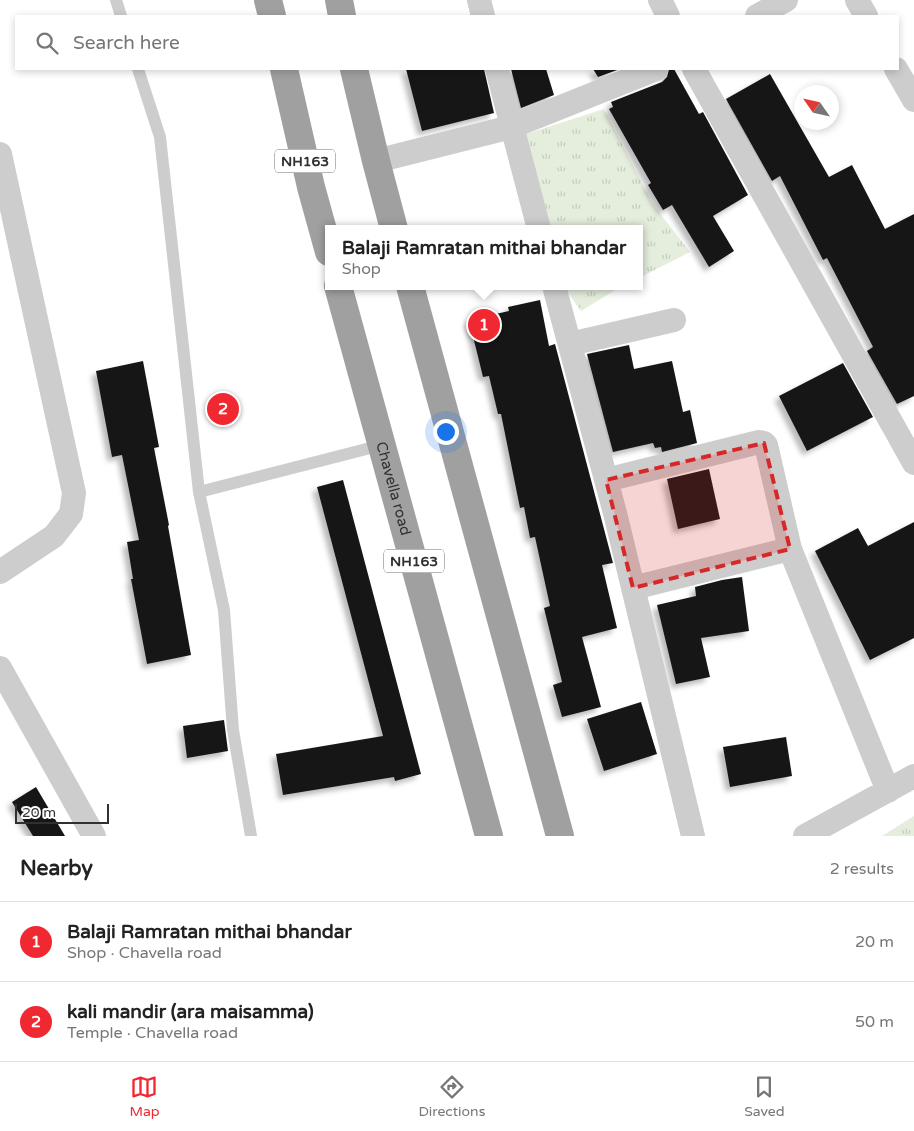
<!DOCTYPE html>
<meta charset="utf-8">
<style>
body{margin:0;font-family:"Varela Round",sans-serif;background:#f2f2f2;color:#222}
.compass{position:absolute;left:794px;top:85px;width:45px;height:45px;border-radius:50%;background:#fff;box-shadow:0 2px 8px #0003;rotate:304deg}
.scale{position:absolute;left:15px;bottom:12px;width:94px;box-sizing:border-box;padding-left:5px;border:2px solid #303030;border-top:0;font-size:14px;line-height:18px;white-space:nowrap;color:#303030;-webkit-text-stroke:4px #fff;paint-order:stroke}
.you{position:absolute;left:445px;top:431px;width:18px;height:18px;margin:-12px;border:4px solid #fff;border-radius:50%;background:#1a73e8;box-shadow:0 0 0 8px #1a73e833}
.badge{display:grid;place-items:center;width:32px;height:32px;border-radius:50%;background:#f02832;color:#fff;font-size:16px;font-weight:700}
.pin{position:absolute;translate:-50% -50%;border:2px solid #fff;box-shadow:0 1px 5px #0006}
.popup{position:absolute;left:325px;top:225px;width:318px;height:65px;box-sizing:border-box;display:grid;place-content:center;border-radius:0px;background:#fff;filter:drop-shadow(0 1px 4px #0005);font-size:16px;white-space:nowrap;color:#767676}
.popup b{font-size:19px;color:#222}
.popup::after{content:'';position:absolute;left:50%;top:100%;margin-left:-10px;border:10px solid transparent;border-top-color:#fff}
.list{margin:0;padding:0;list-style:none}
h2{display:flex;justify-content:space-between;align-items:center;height:65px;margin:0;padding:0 20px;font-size:21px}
h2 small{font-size:16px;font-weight:400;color:#767676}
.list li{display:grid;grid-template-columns:32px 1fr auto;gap:15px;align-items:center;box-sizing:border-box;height:80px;padding:0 20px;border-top:1px solid #e0e0e0}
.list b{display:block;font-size:19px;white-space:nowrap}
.list p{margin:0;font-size:16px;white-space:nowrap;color:#767676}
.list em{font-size:16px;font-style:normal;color:#767676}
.icon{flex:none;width:28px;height:28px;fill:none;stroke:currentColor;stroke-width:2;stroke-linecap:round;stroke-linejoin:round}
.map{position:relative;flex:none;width:914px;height:836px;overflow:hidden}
.search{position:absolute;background:#fff;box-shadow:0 2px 8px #0003;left:15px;right:15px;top:15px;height:55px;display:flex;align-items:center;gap:12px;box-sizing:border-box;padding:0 18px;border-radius:0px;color:#767676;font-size:19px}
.sheet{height:225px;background:#fff}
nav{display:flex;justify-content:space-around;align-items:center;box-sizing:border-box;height:70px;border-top:1px solid #e0e0e0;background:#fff;font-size:14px;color:#767676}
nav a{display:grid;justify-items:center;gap:2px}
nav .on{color:#f02832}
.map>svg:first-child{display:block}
</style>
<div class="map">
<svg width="914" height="836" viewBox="0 0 914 836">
<defs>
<pattern id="park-tufts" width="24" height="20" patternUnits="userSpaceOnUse" patternTransform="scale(1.25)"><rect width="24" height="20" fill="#e5eedd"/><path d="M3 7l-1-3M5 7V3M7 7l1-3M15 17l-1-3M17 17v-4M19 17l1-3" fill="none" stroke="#c5ccbe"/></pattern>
<filter id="shadow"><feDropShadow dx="-4.5" dy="4.5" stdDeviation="2.5" flood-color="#0004"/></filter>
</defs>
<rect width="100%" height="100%" fill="#fff"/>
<!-- park -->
<path fill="url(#park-tufts)" d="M 604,109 L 652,203 L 690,252 L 639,278 L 639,229 L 549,229 L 523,135 Z
M 565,286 L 622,286 L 581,311 L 567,291 Z
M 914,816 L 914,836 L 882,836 Z"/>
<!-- building -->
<path fill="#171717" filter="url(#shadow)" d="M 406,69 L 484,69 L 494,113 L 422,131 Z
M 511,69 L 546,69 L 554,95 L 521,108 Z
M 593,69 L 620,69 L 598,77 Z
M 669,69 L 674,69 L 699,114 L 703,112 L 748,195 L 713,216 L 734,251 L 709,267 L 672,205 L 663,210 L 648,185 L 651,183 L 609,109 L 613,107 L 611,102 L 662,82 L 667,77 Z
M 770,74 L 829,177 L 852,165 L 885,229 L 914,214 L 914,396 L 897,404 L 867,351 L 873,347 L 827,258 L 823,260 L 780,176 L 772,181 L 726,99 Z
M 540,300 L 549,346 L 555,344 L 613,563 L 602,565 L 617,628 L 582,637 L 601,707 L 562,717 L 553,685 L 562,682 L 544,608 L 550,606 L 535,537 L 530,538 L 524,507 L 520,508 L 501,414 L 498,414 L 489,376 L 483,377 L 469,320 L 509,311 L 508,307 Z
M 629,345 L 634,369 L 672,361 L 683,412 L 690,410 L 697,443 L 662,452 L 661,447 L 655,448 L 653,443 L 613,452 L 587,354 Z
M 143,361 L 159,447 L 154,448 L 169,525 L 168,526 L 191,655 L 147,664 L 131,579 L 133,579 L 127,542 L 139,540 L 122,455 L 112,457 L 96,371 Z
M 843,363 L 873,417 L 807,451 L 779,396 Z
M 709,469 L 720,519 L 678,529 L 667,479 Z
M 343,480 L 421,774 L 395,781 L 394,777 L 283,795 L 276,754 L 383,736 L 317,487 Z
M 914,522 L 914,638 L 870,660 L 815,551 L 858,528 L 868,546 Z
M 742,577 L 749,631 L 701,638 L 710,677 L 676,684 L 657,605 L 696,596 L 695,587 L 722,580 Z
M 641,702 L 657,754 L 604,771 L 587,719 Z
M 224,720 L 228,751 L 187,758 L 183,726 Z
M 786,737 L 792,776 L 730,787 L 723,747 Z
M 36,787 L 65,836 L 33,836 L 12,802 Z"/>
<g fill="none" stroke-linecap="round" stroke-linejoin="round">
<!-- service -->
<path stroke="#cdcdcd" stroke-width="12" d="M 116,0 L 121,16
M 138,69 L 160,137 L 199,492
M 251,836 L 233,730 L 224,610 L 199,492 L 382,445"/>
<!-- minor -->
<path stroke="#cdcdcd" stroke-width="24" d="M 479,0 L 483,16
M 660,0 L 668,16
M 857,0 L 866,16
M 757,16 L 786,0
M 497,69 L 539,229
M 694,69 L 914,463
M 896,69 L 914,100
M 0,154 L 74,493 L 71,514 L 54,536 L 0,572
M 376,161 L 511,127 L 656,69
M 554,286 L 615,513 L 693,836
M 570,344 L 674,320
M 606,480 L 759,442 L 764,443 L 766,445 L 790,549 L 888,791
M 633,588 L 790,549
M 0,668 L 94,836
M 805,836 L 914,776"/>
<!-- trunk -->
<g stroke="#a0a0a0" stroke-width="28">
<path d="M 268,0 L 272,16"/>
<path d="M 339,0 L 342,16"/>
<path d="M 284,69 L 311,187 L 329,252"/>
<path d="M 354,69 L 376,161 L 394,229"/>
<path id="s1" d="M 338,286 L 489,836"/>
<path d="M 410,286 L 560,836"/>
</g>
</g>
<!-- marked area -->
<path fill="#d62828" fill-opacity="0.2" stroke="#d62828" stroke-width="4" stroke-dasharray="10 6" stroke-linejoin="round" d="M 764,443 L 790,549 L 633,588 L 606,480 Z"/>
<g text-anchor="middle" stroke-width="5" stroke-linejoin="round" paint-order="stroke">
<!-- shield labels -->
<g fill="#fff" stroke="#6e6e6e" stroke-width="1">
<rect x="275" y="149.5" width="60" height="23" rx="4"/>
<rect x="384" y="549.5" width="60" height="23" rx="4"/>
</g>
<g font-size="14" font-weight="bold" fill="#303030">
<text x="305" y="166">NH163</text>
<text x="414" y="566">NH163</text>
</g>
<!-- street labels -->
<g font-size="15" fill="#303030" stroke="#fff">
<text dy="5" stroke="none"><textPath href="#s1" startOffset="210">Chavella road</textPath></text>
</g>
</g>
</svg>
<svg class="compass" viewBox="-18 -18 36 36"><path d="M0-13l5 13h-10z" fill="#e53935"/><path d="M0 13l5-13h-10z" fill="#767676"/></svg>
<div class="scale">20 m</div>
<div class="you"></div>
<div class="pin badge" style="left:484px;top:325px">1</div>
<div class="popup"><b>Balaji Ramratan mithai bhandar</b>Shop</div>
<div class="pin badge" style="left:223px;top:409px">2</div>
<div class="search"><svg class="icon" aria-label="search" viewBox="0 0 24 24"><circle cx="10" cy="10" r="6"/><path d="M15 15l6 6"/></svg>Search here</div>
</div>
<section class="sheet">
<h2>Nearby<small>2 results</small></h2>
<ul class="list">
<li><span class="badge">1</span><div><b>Balaji Ramratan mithai bhandar</b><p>Shop · Chavella road</p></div><em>20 m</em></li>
<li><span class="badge">2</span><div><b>kali mandir (ara maisamma)</b><p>Temple · Chavella road</p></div><em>50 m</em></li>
</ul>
</section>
<nav>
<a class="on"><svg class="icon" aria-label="map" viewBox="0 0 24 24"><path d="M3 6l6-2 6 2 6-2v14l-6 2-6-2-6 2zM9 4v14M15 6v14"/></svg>Map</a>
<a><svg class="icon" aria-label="directions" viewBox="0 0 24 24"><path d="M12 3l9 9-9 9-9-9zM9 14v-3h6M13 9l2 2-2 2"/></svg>Directions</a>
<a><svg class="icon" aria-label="saved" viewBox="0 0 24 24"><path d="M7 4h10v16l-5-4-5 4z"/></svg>Saved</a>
</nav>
